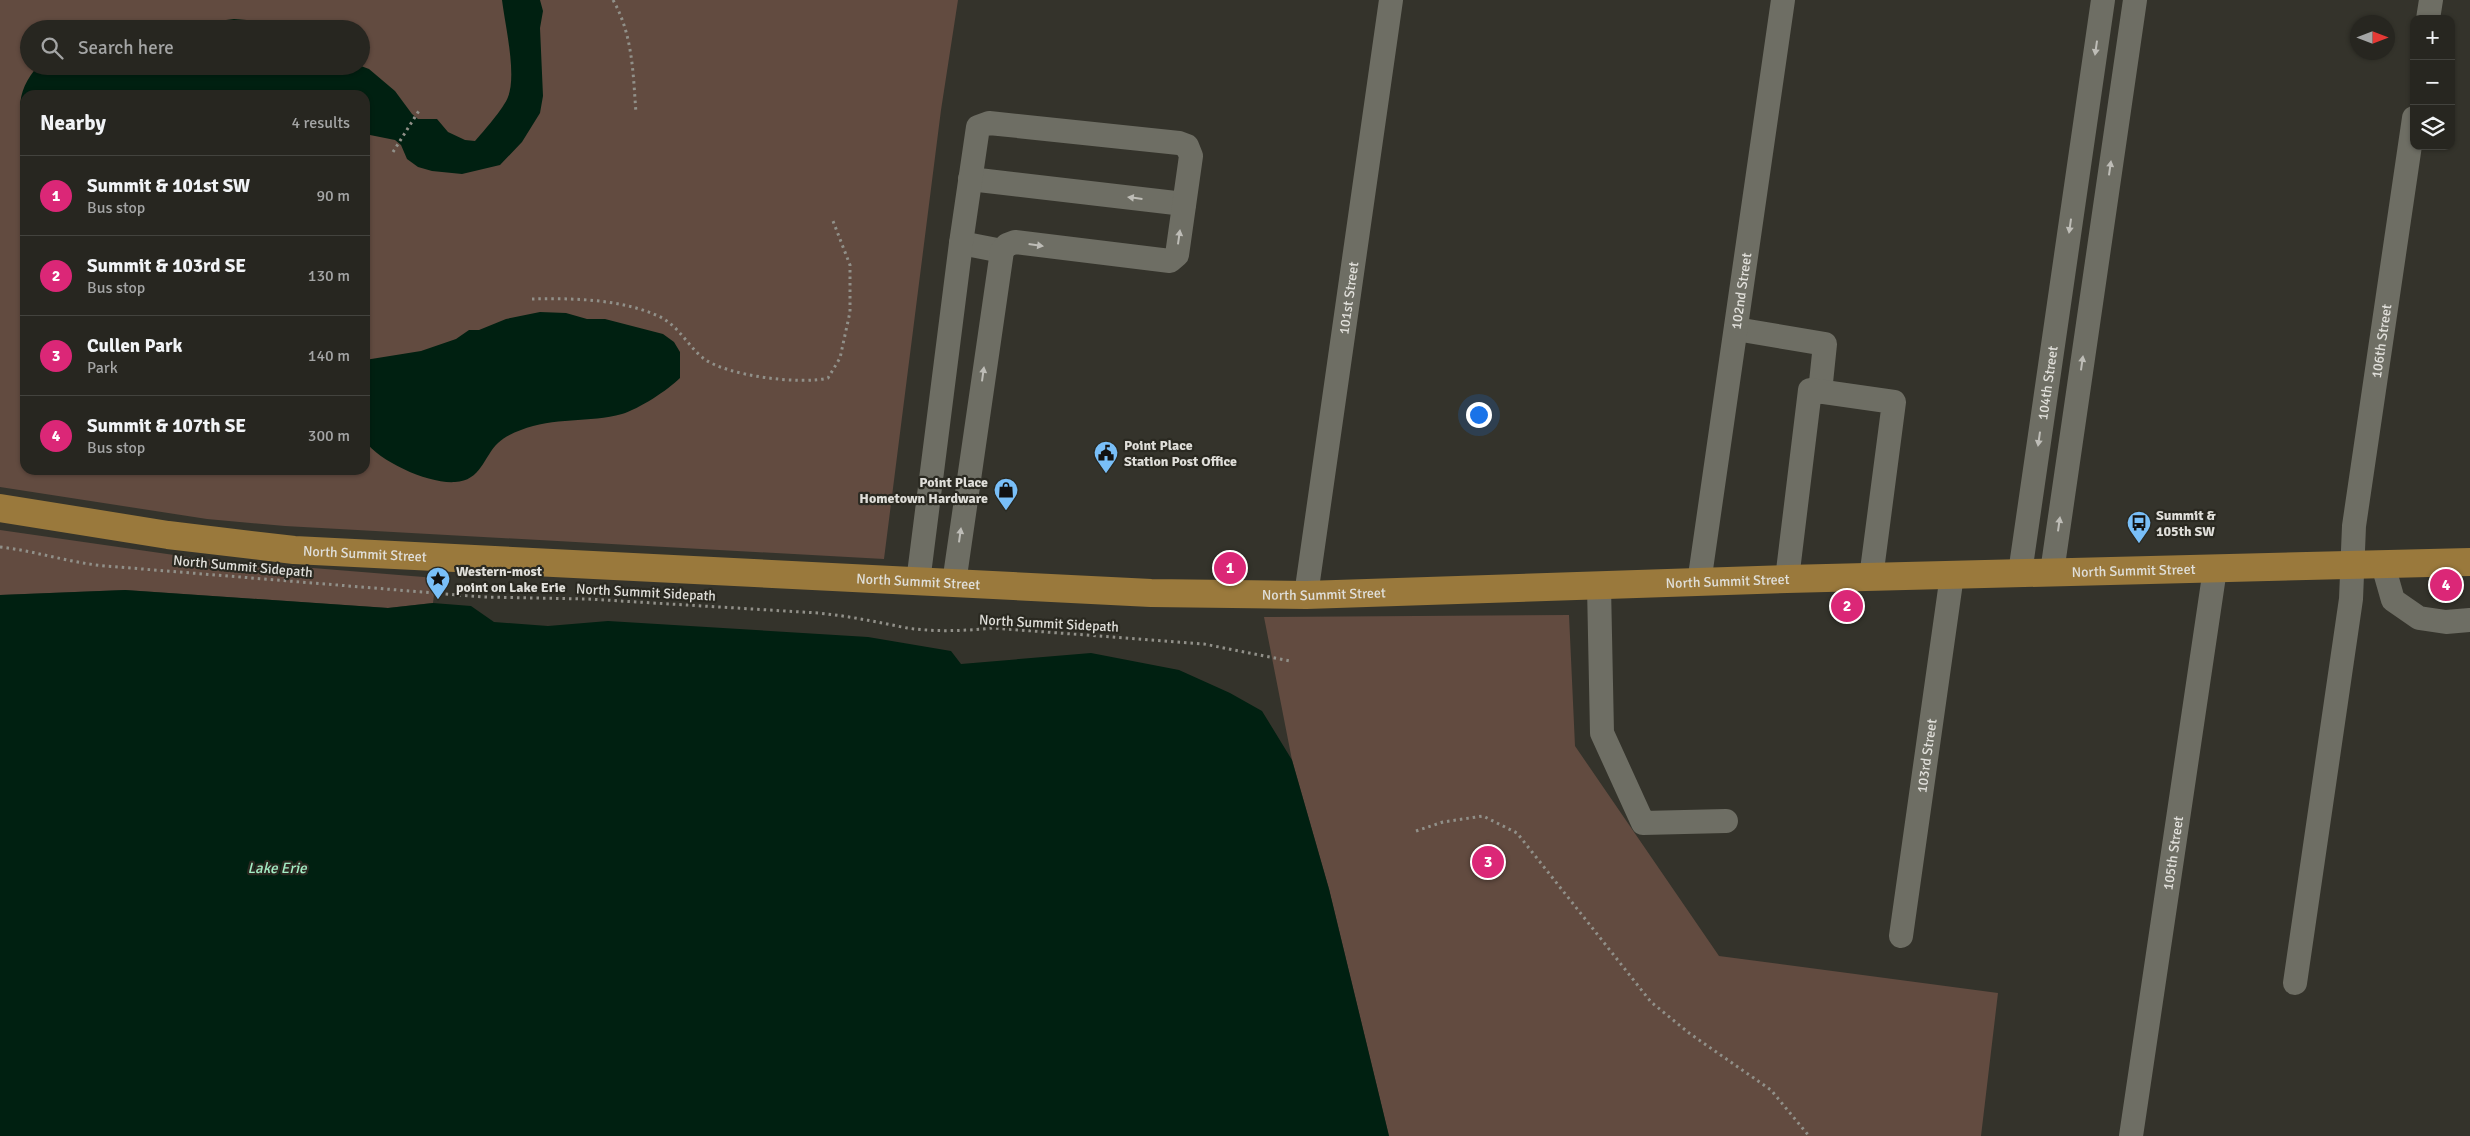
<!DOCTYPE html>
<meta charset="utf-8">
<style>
body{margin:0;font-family:Signika,sans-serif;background:#2f2e29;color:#f1f3f6}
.controls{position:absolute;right:15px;top:15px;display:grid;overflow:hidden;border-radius:10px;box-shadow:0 1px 4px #0004}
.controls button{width:45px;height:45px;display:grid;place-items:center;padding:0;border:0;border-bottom:1px solid #43433e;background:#272620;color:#f1f3f6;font:25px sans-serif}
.compass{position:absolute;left:2350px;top:15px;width:45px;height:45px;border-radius:50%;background:#272620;box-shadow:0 1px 4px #0004;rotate:90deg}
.you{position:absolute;left:1478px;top:414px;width:18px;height:18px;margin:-12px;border:4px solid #fff;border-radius:50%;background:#1a73e8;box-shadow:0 0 0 8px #1a73e833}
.badge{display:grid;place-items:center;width:32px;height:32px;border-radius:50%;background:#db2777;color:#fff;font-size:16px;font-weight:700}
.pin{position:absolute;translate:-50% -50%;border:2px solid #fff;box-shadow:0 1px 5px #0006}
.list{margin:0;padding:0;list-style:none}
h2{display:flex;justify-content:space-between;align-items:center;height:65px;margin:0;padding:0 20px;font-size:21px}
h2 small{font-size:16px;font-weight:400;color:#a4a5a5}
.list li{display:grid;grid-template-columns:32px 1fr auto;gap:15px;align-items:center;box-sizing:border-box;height:80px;padding:0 20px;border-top:1px solid #43433e}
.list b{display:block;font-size:19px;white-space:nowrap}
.list p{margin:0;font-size:16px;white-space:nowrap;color:#a4a5a5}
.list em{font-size:16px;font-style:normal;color:#a4a5a5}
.icon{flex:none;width:28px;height:28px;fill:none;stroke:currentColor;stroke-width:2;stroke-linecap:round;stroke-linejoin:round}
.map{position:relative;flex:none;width:2470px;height:1136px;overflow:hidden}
.search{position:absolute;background:#272620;box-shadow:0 1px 4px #0004;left:20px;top:20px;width:350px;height:55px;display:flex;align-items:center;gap:12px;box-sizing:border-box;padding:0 18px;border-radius:28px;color:#a4a5a5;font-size:19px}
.panel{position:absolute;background:#272620;box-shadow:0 1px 4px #0004;left:20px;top:90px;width:350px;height:385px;border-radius:15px}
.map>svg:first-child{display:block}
</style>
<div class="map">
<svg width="2470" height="1136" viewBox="0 0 2470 1136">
<rect width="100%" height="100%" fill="#34332b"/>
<!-- green -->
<path fill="#624b40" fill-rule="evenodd" d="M 0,0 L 958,0 L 941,110 L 884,559 L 285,526 L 207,519 L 0,487 ZM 29,29 L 361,29 L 361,66 L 29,66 ZM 25,95 L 365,95 L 365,470 L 25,470 Z
M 0,530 L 202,559 L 436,578 L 433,603 L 388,608 L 125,590 L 0,595 Z
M 1569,615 L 1575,746 L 1719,956 L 1998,993 L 1981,1136 L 1389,1136 L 1329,889 L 1292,760 L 1264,617 Z"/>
<!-- water -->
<path fill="#002011" d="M 502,0 L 540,0 L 543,11 L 540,28 L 543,96 L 540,113 L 522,142 L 500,165 L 462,174 L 432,171 L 418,167 L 407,159 L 401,145 L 395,140 L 365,134 L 365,95 L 25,95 L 25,130 C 15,106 21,85 38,66 L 361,66 L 369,69 L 395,91 L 412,114 L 418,119 L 437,119 L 448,132 L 465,140 L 475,141 C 483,132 504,108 508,97 C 517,74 505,25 502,0 Z
M 234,19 L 260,21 L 281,29 L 197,29 L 210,22 Z
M 540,312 L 566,313 L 587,319 L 605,319 L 663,334 L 674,342 L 680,352 L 680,378 C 668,390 639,409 622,414 C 590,423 553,417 521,430 C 513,433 504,437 498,443 C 484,456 481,481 455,482 C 429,484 380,462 365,441 L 365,360 L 421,351 L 456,339 L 469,330 L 479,330 L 506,319 Z
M 125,590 L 388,608 L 433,603 L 471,606 L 494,622 L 548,626 L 608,621 L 868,637 L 951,651 L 961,664 L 1091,653 L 1179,670 L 1230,693 L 1262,711 L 1292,760 L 1329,889 L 1389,1136 L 0,1136 L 0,595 Z"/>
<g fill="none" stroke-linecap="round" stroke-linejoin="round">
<!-- path -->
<path stroke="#919089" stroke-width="3" stroke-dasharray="2.5 4" stroke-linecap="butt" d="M 613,0 C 633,35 633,74 636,113
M 393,152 L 420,109
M 532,299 C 572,298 619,299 656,315 C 678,324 686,344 703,358 C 726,376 801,385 828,378 L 840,358 L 850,312 L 850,265 L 833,221
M 0,547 C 36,551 70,563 106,566 L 483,597 L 588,599 L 818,613 C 849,616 877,622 907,628 C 935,632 964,631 993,628 L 1204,644 L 1290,661
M 1416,831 L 1443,822 L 1483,816 L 1517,833 L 1651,1002 L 1689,1033 L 1771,1090 L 1809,1136"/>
<!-- minor -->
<g stroke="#6e6e64" stroke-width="24">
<path d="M 2428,19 L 2431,0"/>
<path d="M 970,179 L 1184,204"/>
<path d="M 961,243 L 1002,251"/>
<path d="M 1736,329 L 1825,344 L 1820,392"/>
<path d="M 2383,565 L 2393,600 L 2419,618 L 2446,622 L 2470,620"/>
<path d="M 2052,572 L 2135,0"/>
<path id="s1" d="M 2020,573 L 2103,0"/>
<path d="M 1787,579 L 1810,390 L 1894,402 L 1871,578"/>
<path d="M 918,582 L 961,243 L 978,127 L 989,123 L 1179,143 L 1187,146 L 1191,156 L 1177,255 L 1170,261 L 1015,242 L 1007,245 L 1002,251 L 954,583"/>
<path id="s2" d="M 1699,583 L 1783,0"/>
<path d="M 1599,586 L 1602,733 L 1643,823 L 1726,821"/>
<path id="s3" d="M 1306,595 L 1391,0"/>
<path id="s4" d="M 1901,936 L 1952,575"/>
<path id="s5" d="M 2295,983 L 2351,599 L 2354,526 L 2414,118"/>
<path id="s6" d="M 2131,1136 L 2215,569"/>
</g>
<!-- major -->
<path stroke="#9a793c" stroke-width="28" id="s7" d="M 0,508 L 168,535 L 294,550 L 1151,593 L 1306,595 L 1787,579 L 2470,562"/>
</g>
<!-- one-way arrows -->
<defs><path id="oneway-solid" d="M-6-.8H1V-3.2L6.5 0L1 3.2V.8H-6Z" transform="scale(1.25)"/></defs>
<g fill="#bebdb7">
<use href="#oneway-solid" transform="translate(2096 48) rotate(98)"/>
<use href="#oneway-solid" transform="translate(2110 168) rotate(-82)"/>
<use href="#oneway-solid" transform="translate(1135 198) rotate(-173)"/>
<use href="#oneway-solid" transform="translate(2070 226) rotate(98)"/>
<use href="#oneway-solid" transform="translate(1179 237) rotate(-82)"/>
<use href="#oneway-solid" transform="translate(1036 245) rotate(8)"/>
<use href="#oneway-solid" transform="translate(2082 363) rotate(-82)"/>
<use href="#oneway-solid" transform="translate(983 374) rotate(-82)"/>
<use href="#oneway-solid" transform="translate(2039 439) rotate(98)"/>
<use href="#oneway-solid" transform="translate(2059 524) rotate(-82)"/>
<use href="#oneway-solid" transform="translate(960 535) rotate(-82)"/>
</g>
<!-- icons -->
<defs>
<symbol id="civic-pin" viewBox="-11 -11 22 30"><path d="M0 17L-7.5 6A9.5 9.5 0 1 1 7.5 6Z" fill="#79bff8" stroke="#2a2921"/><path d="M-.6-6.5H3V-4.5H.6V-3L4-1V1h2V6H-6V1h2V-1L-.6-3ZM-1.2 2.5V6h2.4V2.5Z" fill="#111"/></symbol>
<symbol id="shop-pin" viewBox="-11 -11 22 30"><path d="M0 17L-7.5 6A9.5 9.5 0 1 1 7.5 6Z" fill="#79bff8" stroke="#2a2921"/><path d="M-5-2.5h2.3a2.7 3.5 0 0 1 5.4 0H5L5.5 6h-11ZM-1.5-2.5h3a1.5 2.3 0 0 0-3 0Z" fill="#111"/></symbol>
<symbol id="bus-pin" viewBox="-11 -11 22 30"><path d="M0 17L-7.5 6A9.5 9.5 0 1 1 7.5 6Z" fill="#79bff8" stroke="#2a2921"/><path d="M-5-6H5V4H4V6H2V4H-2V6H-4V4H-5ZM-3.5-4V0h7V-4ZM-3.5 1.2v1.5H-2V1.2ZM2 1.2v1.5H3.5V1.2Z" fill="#111"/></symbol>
<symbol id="sight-pin" viewBox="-11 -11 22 30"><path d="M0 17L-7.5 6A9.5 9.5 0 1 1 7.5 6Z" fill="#79bff8" stroke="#2a2921"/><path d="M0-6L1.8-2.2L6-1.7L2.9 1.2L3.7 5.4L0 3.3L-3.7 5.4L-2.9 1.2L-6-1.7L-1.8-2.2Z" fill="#111"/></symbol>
</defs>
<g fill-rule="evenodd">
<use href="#civic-pin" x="1092" y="439" width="28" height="38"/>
<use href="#shop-pin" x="992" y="476" width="28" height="38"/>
<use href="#bus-pin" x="2125" y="509" width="28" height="38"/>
<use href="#sight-pin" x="424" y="565" width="28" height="38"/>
</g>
<g text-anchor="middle" stroke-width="4.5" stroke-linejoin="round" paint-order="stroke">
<!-- street labels -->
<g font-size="14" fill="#e0dfda" stroke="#2a2921">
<text dy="5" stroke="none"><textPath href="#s2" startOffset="295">102nd Street</textPath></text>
<text dy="5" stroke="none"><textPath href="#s3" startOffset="300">101st Street</textPath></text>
<text dy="5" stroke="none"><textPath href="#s5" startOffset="648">106th Street</textPath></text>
<text dy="5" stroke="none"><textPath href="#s1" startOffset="192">104th Street</textPath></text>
<text dy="5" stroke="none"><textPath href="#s7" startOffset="368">North Summit Street</textPath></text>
<text transform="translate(243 566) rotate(5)" y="5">North Summit Sidepath</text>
<text dy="5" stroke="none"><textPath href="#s7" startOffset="2138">North Summit Street</textPath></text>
<text dy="5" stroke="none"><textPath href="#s7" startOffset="922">North Summit Street</textPath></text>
<text dy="5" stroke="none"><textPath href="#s7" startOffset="1732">North Summit Street</textPath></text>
<text transform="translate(646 592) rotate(3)" y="5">North Summit Sidepath</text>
<text dy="5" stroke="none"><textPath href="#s7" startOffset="1328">North Summit Street</textPath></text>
<text transform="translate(1049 623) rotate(3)" y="5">North Summit Sidepath</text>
<text dy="5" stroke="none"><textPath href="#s4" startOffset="182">103rd Street</textPath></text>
<text dy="5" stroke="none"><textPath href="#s6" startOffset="286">105th Street</textPath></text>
</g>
<!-- poi labels -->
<g font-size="14" font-weight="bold" fill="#e0dfda" stroke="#2a2921" text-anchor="start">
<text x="1124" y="450">Point Place<tspan x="1124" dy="16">Station Post Office</tspan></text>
<text x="988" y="487" text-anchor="end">Point Place<tspan x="988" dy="16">Hometown Hardware</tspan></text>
<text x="2156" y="520">Summit &amp;<tspan x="2156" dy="16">105th SW</tspan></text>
<text x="456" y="576">Western-most<tspan x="456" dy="16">point on Lake Erie</tspan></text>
</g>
<!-- water labels -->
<g font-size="15" font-style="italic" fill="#a4ecc4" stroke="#2a2921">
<text x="277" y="873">Lake Erie</text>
</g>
</g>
</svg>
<div class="controls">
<button>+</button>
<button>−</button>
<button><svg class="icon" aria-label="layers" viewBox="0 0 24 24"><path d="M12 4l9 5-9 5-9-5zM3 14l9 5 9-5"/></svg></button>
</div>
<svg class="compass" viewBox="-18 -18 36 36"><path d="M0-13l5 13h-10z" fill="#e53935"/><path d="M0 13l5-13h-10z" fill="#a4a5a5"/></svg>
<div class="you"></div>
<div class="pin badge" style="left:1230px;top:568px">1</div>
<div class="pin badge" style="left:1847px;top:606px">2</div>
<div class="pin badge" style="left:1488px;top:862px">3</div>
<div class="pin badge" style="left:2446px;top:585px">4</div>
<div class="search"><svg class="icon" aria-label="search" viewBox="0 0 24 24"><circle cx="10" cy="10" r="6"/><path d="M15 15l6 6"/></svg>Search here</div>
<section class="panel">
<h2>Nearby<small>4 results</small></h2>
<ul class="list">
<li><span class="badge">1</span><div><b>Summit &amp; 101st SW</b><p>Bus stop</p></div><em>90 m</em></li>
<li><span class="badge">2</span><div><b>Summit &amp; 103rd SE</b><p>Bus stop</p></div><em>130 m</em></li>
<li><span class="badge">3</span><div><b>Cullen Park</b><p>Park</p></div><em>140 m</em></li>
<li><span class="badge">4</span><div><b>Summit &amp; 107th SE</b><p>Bus stop</p></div><em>300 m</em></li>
</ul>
</section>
</div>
